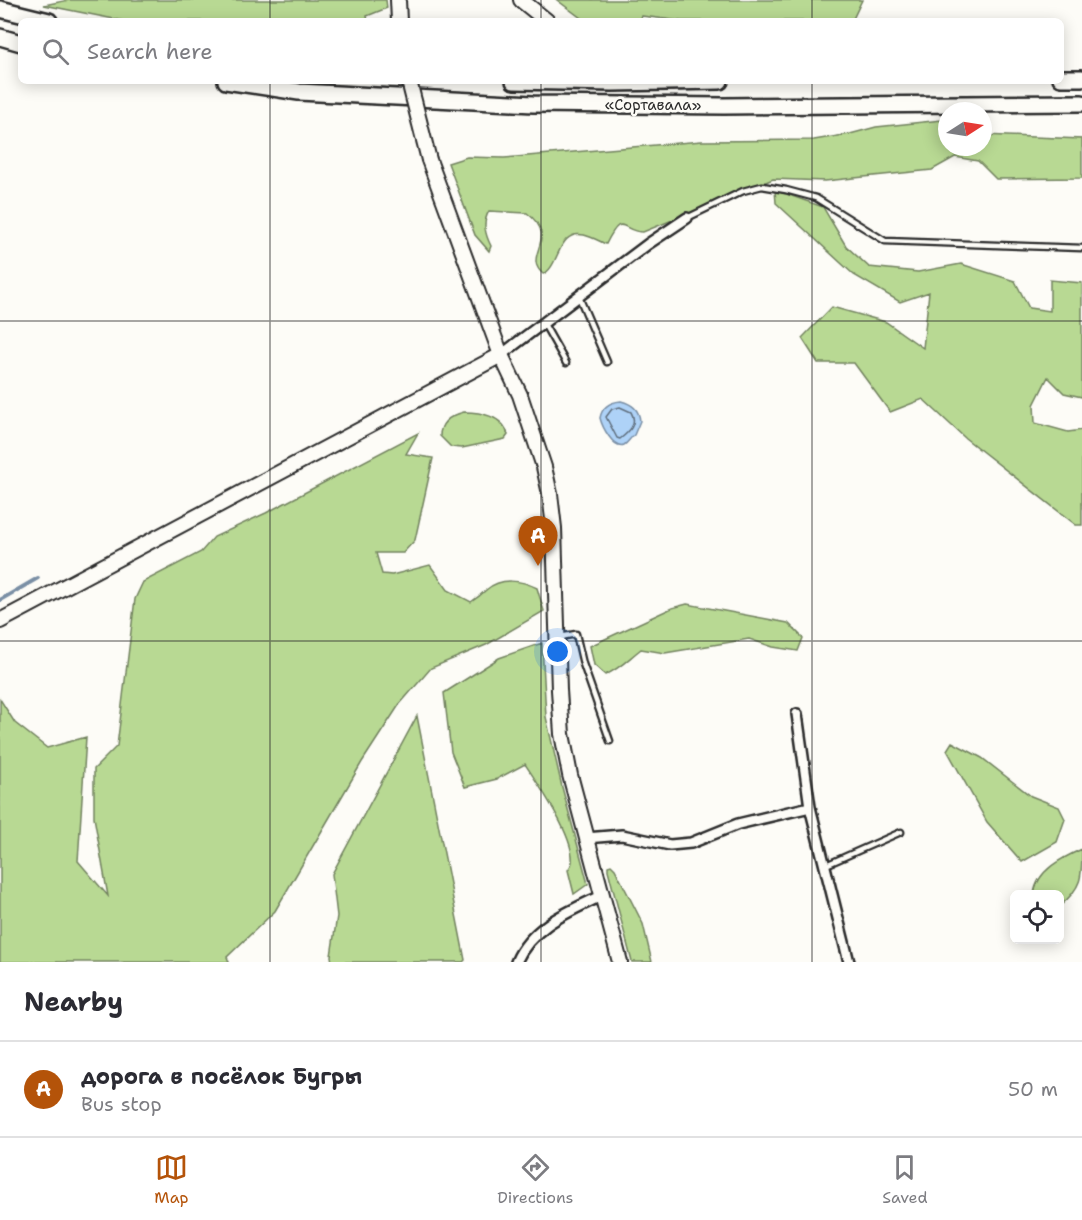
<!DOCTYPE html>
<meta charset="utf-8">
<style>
body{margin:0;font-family:"Shantell Sans",sans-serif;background:#f7f7f7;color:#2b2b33}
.controls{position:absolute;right:18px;bottom:18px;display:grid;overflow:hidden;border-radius:9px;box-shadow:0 3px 15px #0003}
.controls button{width:54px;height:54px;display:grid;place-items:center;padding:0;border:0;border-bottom:2px solid #e1e1e2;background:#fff;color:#2b2b33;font:30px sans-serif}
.compass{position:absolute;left:938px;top:102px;width:54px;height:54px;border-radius:50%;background:#fff;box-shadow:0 3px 15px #0003;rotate:78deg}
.you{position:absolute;left:558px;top:652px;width:21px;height:21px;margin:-15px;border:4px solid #fff;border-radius:50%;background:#1a73e8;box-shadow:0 0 0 9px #1a73e833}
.badge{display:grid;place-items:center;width:39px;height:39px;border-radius:50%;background:#b45309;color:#fff;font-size:20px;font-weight:700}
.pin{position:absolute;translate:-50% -50px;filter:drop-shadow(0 2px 3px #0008)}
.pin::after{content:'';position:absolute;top:32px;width:21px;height:18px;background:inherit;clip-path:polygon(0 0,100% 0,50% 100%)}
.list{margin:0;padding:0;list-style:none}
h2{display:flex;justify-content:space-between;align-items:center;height:78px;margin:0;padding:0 24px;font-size:26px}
h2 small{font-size:20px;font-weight:400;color:#7c7c81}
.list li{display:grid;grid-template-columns:39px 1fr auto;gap:18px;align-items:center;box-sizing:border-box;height:96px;padding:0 24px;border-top:2px solid #e1e1e2}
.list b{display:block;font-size:22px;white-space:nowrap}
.list p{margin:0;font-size:20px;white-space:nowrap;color:#7c7c81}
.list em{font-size:20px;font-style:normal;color:#7c7c81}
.icon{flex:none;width:33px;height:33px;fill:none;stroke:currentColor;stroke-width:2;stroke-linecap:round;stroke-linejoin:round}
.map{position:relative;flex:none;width:1082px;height:962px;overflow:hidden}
.search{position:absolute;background:#fff;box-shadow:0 3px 15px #0003;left:18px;right:18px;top:18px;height:66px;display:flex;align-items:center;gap:15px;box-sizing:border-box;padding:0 21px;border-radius:9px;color:#7c7c81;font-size:22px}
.sheet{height:174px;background:#fff}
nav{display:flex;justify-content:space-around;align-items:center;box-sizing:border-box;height:84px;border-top:2px solid #e1e1e2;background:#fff;font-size:16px;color:#7c7c81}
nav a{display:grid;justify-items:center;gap:3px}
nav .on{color:#b45309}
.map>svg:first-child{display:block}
</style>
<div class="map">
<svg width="1082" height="962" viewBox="0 0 1082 962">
<rect width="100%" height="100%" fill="#fdfcf7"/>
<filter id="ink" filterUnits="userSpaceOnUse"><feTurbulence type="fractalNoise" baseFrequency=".0167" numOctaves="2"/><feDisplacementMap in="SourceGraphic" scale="12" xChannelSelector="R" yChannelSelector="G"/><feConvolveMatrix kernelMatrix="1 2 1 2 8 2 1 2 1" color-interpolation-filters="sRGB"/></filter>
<g filter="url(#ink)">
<!-- green -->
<path fill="#b8d993" stroke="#72825f" stroke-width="1.5" d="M 69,0 L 386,0 L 387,8 L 367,16 L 368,21 L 124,21 L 44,5 Z
M 557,0 L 862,0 L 852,21 L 681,21 L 642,16 L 639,21 L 585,21 Z
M 942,120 L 947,122 L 947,147 L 983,147 L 983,135 L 1082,139 L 1082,178 L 996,179 L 978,161 L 955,157 L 932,170 L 825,181 L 773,179 L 643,232 C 621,232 623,210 606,244 C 599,241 592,237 584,235 C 557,229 560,267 543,274 C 521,255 561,239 527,213 L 489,211 C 482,223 485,234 491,246 L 489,251 L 475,235 L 448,163 L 467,157 L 504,158 L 702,141 L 814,140 L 850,134 L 876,127 Z
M 775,190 L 823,207 L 846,246 L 869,267 L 918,272 L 961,264 L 1015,281 L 1029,308 L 1050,311 L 1050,280 L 1082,283 L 1082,397 L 1064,393 L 1048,377 L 1034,405 L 1035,423 L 1068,432 L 1082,430 L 1082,525 L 1076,525 L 965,438 L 923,399 L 890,412 L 854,363 L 818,363 L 802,338 L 832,307 L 886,322 L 923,348 L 929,292 L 900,302 L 854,275 L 776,203 Z
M 464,412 C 480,412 504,416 508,435 L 505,439 L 462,448 L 451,447 L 440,436 C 440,422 452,415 464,412 Z
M 418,433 L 406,454 L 433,458 L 415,540 L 403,553 L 376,553 L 382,574 L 392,575 L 430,565 L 448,590 L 471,602 C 477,598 481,595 486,590 C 501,577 521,580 537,588 L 544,611 L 486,645 L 431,668 L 399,705 L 362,762 L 275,911 L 227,957 L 229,962 L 0,962 L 0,699 L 15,723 L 47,748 L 86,737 L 78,861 L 108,896 L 94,817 L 94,769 L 117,746 L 135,599 L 143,582 L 201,552 L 214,537 L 266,513 Z
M 687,604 L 788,623 L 803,638 L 798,651 L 773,647 L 749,639 L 665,653 L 641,649 C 628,659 620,669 605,675 L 594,665 L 590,646 L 672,608 Z
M 542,643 L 546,717 L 562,787 L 588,884 L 574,894 L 568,870 C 569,868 572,865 572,862 C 575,838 539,785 525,764 L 497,779 L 465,787 L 451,752 L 444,693 L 499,658 Z
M 417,716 L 465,960 L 463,962 L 332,962 L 331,956 L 337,916 L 332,874 Z
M 952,742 L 982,758 L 1031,796 L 1059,807 L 1065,819 L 1057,842 L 1022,862 L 987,822 L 947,750 Z
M 1082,849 C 1082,878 1082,887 1060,906 L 1060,894 L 1034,894 C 1037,870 1062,858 1082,849 Z
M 611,865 L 615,869 L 643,924 L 652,962 L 632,962 L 608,870 L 608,866 Z"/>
<!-- water -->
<path fill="#aed2f7" stroke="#7a8fa5" stroke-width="1.5" d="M 621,401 C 632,404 639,409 640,421 L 634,435 C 630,438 628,443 624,445 C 613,449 602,426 600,418 C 602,407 610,402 621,401 Z"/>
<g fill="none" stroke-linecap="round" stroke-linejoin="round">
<!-- shore -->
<path stroke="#5f6e7d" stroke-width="1.5" d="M 620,407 L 631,412 C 638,424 629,432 620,439 L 617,438 L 606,417 L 612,409 Z"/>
<!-- stream -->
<path stroke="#7a8fa5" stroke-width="4" d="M 0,600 L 38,578"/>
<defs>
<path id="service" d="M 687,218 L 743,191 L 762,186 L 786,190 L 816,198 L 885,241 L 1082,248
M 579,297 L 607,362
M 544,324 L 566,363
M 560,637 L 576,634 L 583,664 L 610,741
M 826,865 L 901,832"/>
<path id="minor" d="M 501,355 L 648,244 L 687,218
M 797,714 L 810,807 L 849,962
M 586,838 L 622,835 L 670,845 L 691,843 L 738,824 L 810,807
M 516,962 C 532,926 568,912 601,896"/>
<path id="secondary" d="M 398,0 L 399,21
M 521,0 L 547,21
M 429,160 L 501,355 L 520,395 L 544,467 L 550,494 L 554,528 L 559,690 L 562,734 L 570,775 L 620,962
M 0,621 L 501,355"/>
<path id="trunk" d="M 0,9 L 49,21
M 0,37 L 21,43
M 1061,78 L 1082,78
M 226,81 L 299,92 L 533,104 L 724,106 L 1082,103
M 514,81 L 612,83 L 720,81"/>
</defs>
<!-- service casing -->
<use href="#service" stroke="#2b2b2b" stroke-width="9"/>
<!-- minor casing -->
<use href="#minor" stroke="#2b2b2b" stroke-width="14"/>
<!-- secondary casing -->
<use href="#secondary" stroke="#2b2b2b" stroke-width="18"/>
<!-- trunk casing -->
<use href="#trunk" stroke="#2b2b2b" stroke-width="20"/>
<!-- service -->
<use href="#service" stroke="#fdfcf7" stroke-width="4.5"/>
<!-- minor -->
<use href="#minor" stroke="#fdfcf7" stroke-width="9"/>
<!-- secondary -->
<use href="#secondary" stroke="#fdfcf7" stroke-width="14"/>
<!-- trunk -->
<use href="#trunk" stroke="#fdfcf7" stroke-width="15"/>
<defs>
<path id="secondary-bridge" d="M 409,81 L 429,160"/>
</defs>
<!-- secondary-bridge casing -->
<use href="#secondary-bridge" stroke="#2b2b2b" stroke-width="18" stroke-linecap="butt"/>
<!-- secondary-bridge -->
<use href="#secondary-bridge" stroke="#fdfcf7" stroke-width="14"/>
</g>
</g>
<!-- grid -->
<path fill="none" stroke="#2b2b2b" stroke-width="1.5" stroke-opacity="0.55" d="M 270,0 L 270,21M 541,0 L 541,21M 812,0 L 812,21M 270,81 L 270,962M 541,81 L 541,962M 812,81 L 812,962M 0,321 L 1082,321M 0,641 L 1082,641"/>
<g text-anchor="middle" stroke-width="5" stroke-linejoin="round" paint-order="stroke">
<!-- street labels -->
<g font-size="15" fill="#2b2b2b" stroke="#fdfcf7">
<text x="653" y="110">«Сортавала»</text>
</g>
</g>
</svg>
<div class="controls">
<button><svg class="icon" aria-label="locate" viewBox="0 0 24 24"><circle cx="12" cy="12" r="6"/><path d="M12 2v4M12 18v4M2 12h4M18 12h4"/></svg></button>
</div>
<svg class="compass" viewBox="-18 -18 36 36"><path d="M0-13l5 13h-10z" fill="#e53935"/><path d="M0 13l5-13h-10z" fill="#7c7c81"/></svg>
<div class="you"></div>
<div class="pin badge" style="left:538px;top:566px">A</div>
<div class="search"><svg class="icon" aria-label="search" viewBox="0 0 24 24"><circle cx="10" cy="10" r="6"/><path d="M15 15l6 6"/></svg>Search here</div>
</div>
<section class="sheet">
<h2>Nearby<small></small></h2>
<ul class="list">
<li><span class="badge">A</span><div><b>дорога в посёлок Бугры</b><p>Bus stop</p></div><em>50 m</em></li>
</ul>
</section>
<nav>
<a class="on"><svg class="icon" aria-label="map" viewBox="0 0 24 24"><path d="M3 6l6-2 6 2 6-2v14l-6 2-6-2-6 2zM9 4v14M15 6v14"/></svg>Map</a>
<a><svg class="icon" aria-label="directions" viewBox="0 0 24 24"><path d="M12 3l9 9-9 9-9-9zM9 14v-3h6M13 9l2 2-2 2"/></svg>Directions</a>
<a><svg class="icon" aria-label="saved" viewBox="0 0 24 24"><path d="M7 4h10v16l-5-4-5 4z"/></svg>Saved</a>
</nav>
